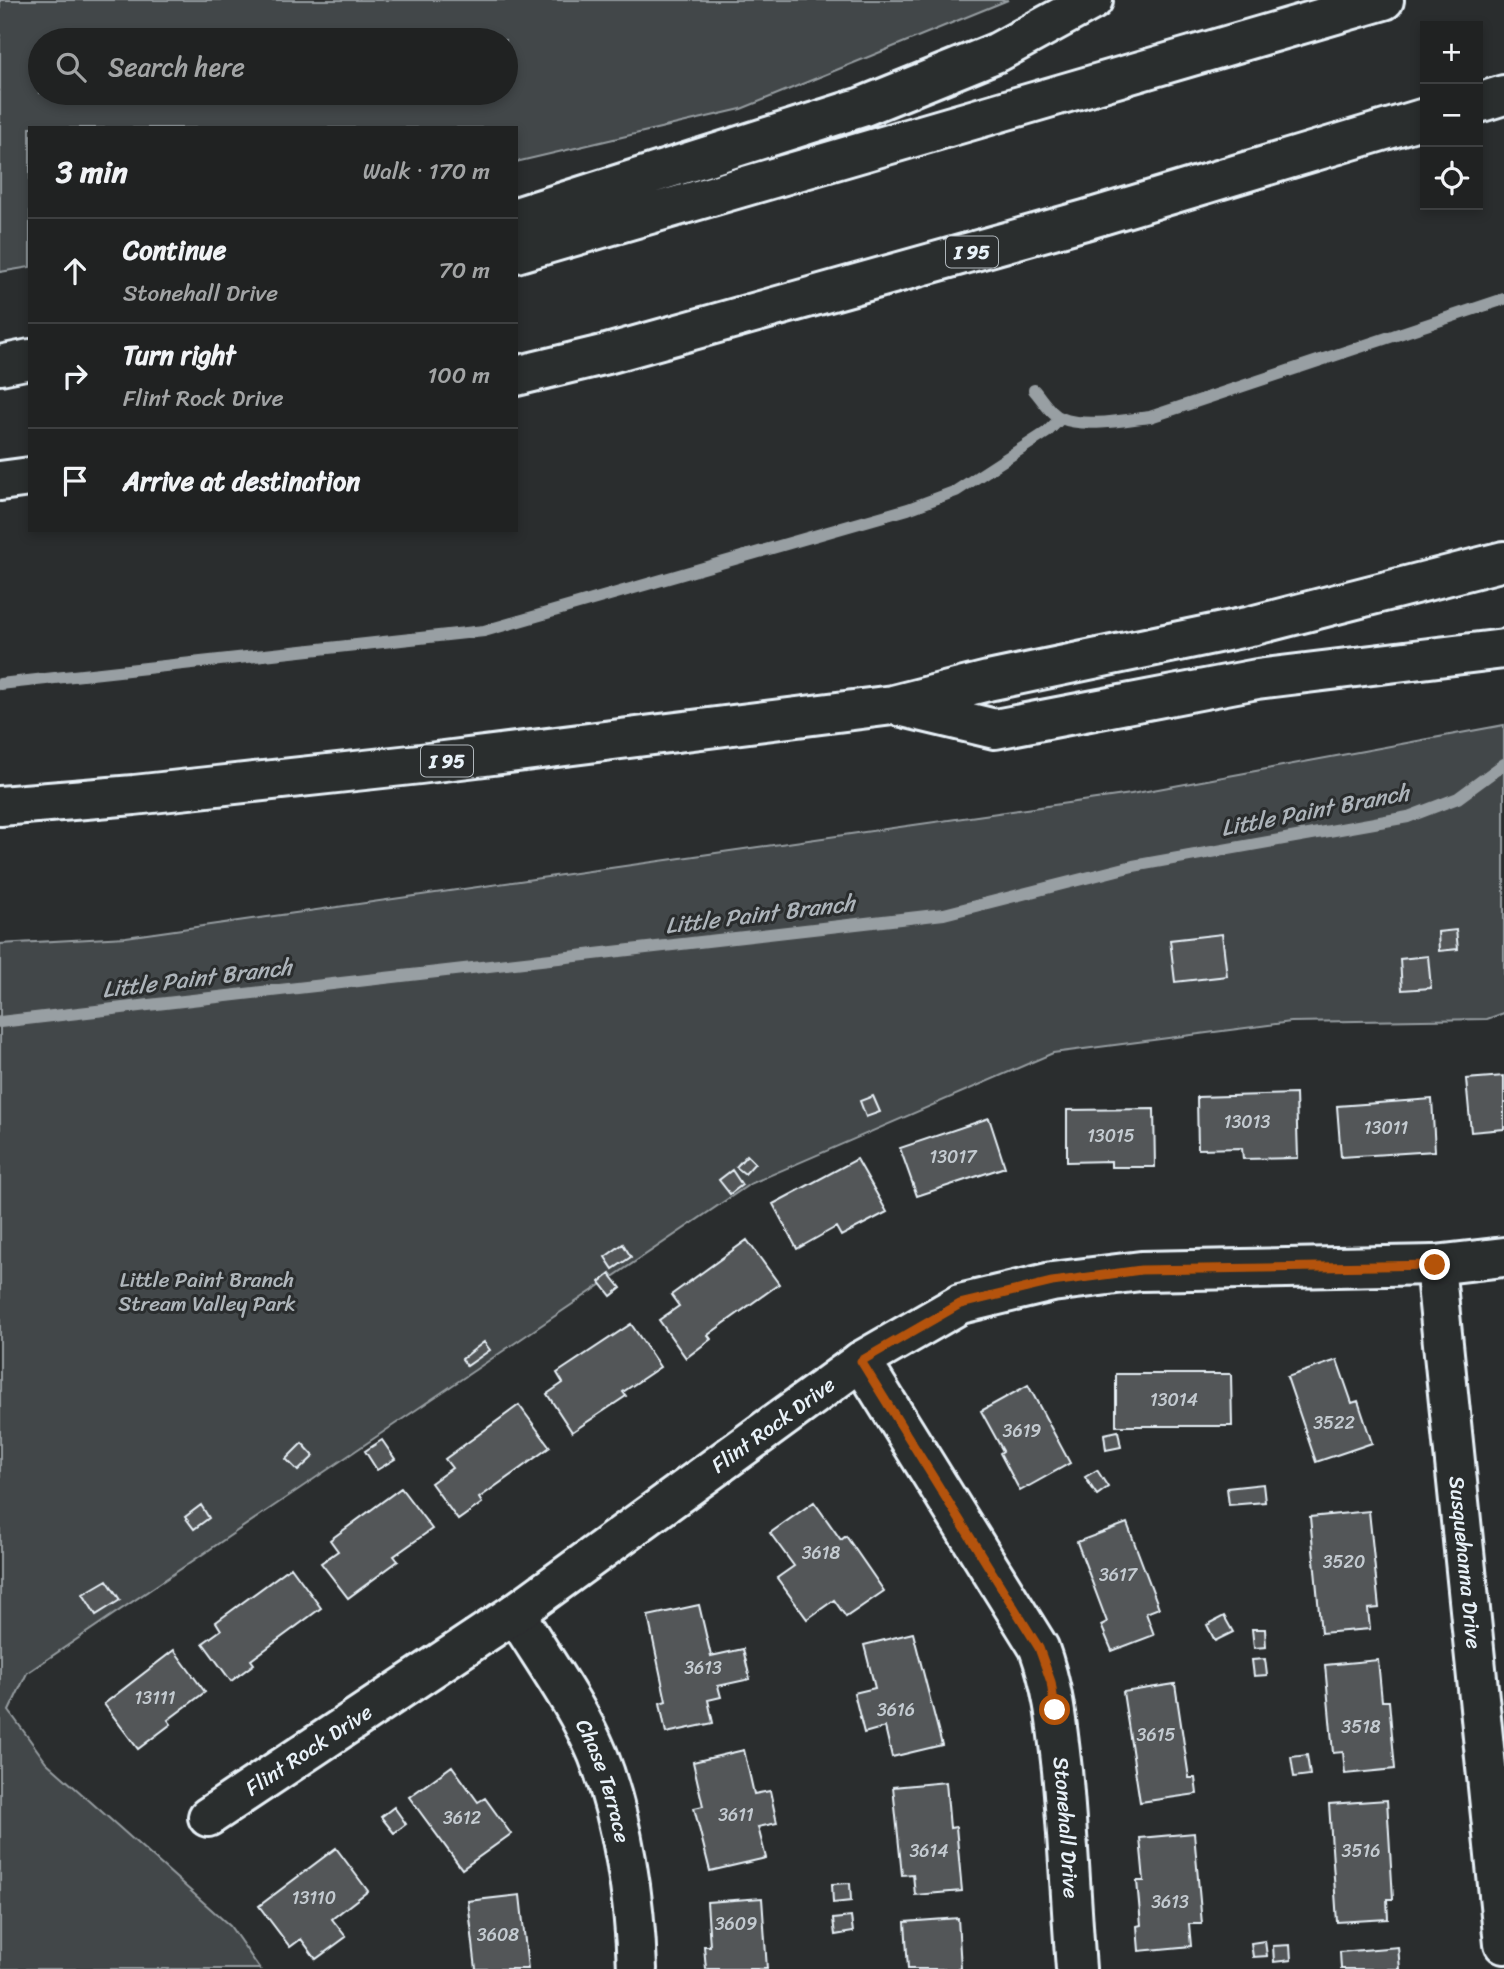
<!DOCTYPE html>
<meta charset="utf-8">
<style>
body{margin:0;font-family:Sriracha,sans-serif;background:#282a2a;color:#f1f3f6}
.controls{position:absolute;right:21px;top:21px;display:grid;overflow:hidden;border-radius:0px;box-shadow:0 4px 10px #0003}
.controls button{width:63px;height:63px;display:grid;place-items:center;padding:0;border:0;border-bottom:2px solid #3d3f40;background:#202222;color:#f1f3f6;font:35px sans-serif}
.stop{position:absolute;width:21px;height:21px;margin:-16px;border:5px solid #b45309;border-radius:50%;background:#fff}
.stop.end{background:#b45309;border-color:#fff;box-shadow:0 2px 7px #0008}
.list{margin:0;padding:0;list-style:none}
h2{display:flex;justify-content:space-between;align-items:center;height:91px;margin:0;padding:0 28px;font-size:30px}
h2 small{font-size:23px;font-weight:400;color:#a2a4a5}
.list li{display:grid;grid-template-columns:46px 1fr auto;gap:21px;align-items:center;box-sizing:border-box;height:105px;padding:0 28px;border-top:2px solid #3d3f40}
.list b{display:block;font-size:26px;white-space:nowrap}
.list p{margin:0;font-size:23px;white-space:nowrap;color:#a2a4a5}
.list em{font-size:23px;font-style:normal;color:#a2a4a5}
.icon{flex:none;width:38px;height:38px;fill:none;stroke:currentColor;stroke-width:2;stroke-linecap:round;stroke-linejoin:round}
.map{position:relative;flex:none;width:1504px;height:1969px;overflow:hidden}
.search{position:absolute;background:#202222;box-shadow:0 4px 10px #0003;left:28px;top:28px;width:490px;height:77px;display:flex;align-items:center;gap:18px;box-sizing:border-box;padding:0 24px;border-radius:38px;color:#a2a4a5;font-size:26px}
.panel{position:absolute;background:#202222;box-shadow:0 4px 10px #0003;left:28px;top:126px;width:490px;height:406px;border-radius:0px}
.map>svg:first-child{display:block}
</style>
<div class="map">
<svg width="1504" height="1969" viewBox="0 0 1504 1969">
<rect width="100%" height="100%" fill="#2a2d2e"/>
<filter id="ink" filterUnits="userSpaceOnUse"><feTurbulence type="fractalNoise" baseFrequency=".0143" numOctaves="2"/><feDisplacementMap in="SourceGraphic" scale="14" xChannelSelector="R" yChannelSelector="G"/><feConvolveMatrix kernelMatrix="1 2 1 2 8 2 1 2 1" color-interpolation-filters="sRGB"/></filter>
<g filter="url(#ink)">
<!-- green -->
<path fill="#424648" stroke="#959ca0" stroke-width="2" fill-rule="evenodd" d="M 0,0 L 1008,0 L 741,109 L 516,162 L 516,128 L 30,128 L 30,267 L 0,272 ZM 40,40 L 506,40 L 506,93 L 40,93 Z
M 1504,725 L 1504,1013 L 1487,1019 L 1291,1022 L 1053,1053 L 750,1184 L 27,1673 L 9,1711 L 46,1762 L 230,1926 L 260,1969 L 0,1969 L 0,944 L 126,937 L 1131,794 Z"/>
<g fill="none" stroke-linecap="round" stroke-linejoin="round">
<!-- stream -->
<path stroke="#989fa3" stroke-width="12" d="M 1034,390 C 1042,399 1050,414 1061,418 C 1084,428 1125,420 1150,417 L 1504,299
M 0,684 L 484,631 L 908,509 L 956,491 L 1047,432 L 1061,418
M 0,1022 L 944,914 L 1133,866 L 1408,817 L 1458,798 L 1504,764"/>
</g>
<!-- building -->
<path fill="#535759" stroke="#e8f1f8" stroke-width="2" d="M 1456,930 L 1458,949 L 1439,951 L 1438,932 Z
M 1222,934 L 1227,976 L 1175,982 L 1170,940 Z
M 1428,956 L 1431,988 L 1402,990 L 1400,959 Z
M 1504,1076 L 1504,1129 L 1471,1132 L 1466,1079 Z
M 1296,1094 L 1298,1158 L 1243,1159 L 1242,1148 L 1198,1149 L 1197,1097 Z
M 873,1096 L 880,1112 L 866,1117 L 860,1101 Z
M 1432,1099 L 1435,1151 L 1341,1157 L 1337,1106 Z
M 1154,1109 L 1155,1167 L 1111,1167 L 1111,1161 L 1067,1162 L 1067,1110 Z
M 989,1118 L 1005,1167 L 917,1196 L 900,1148 Z
M 747,1155 L 755,1163 L 745,1174 L 736,1167 Z
M 857,1159 L 887,1212 L 841,1236 L 836,1227 L 797,1249 L 773,1204 Z
M 732,1170 L 742,1185 L 730,1194 L 719,1180 Z
M 747,1240 L 779,1284 L 708,1335 L 711,1339 L 686,1358 L 659,1320 L 679,1306 L 671,1295 Z
M 623,1244 L 631,1257 L 613,1269 L 605,1257 Z
M 610,1274 L 621,1288 L 611,1296 L 600,1282 Z
M 631,1324 L 660,1367 L 623,1392 L 626,1396 L 572,1432 L 547,1394 L 563,1383 L 557,1373 Z
M 484,1342 L 490,1350 L 467,1366 L 462,1359 Z
M 1337,1360 L 1352,1403 L 1358,1401 L 1372,1443 L 1316,1462 L 1287,1377 Z
M 1116,1374 L 1231,1374 L 1232,1426 L 1116,1426 Z
M 1028,1385 L 1070,1463 L 1020,1491 L 1000,1453 L 1003,1451 L 981,1411 Z
M 519,1405 L 550,1447 L 479,1498 L 482,1503 L 458,1520 L 431,1483 L 452,1468 L 445,1459 Z
M 1118,1431 L 1121,1447 L 1106,1450 L 1104,1434 Z
M 382,1440 L 395,1459 L 377,1470 L 365,1451 Z
M 302,1443 L 314,1456 L 298,1471 L 286,1459 Z
M 1097,1470 L 1108,1487 L 1097,1495 L 1085,1477 Z
M 1263,1484 L 1265,1502 L 1229,1505 L 1227,1488 Z
M 401,1488 L 432,1529 L 394,1556 L 398,1561 L 348,1598 L 321,1563 L 338,1551 L 330,1540 Z
M 814,1502 L 841,1540 L 846,1536 L 884,1591 L 846,1617 L 834,1600 L 807,1619 L 777,1578 L 794,1566 L 770,1533 Z
M 201,1505 L 209,1518 L 194,1529 L 185,1517 Z
M 1369,1511 L 1379,1608 L 1368,1609 L 1370,1629 L 1321,1633 L 1310,1517 Z
M 1127,1523 L 1159,1608 L 1146,1613 L 1154,1635 L 1112,1651 L 1101,1625 L 1107,1622 L 1077,1542 Z
M 291,1567 L 321,1608 L 251,1660 L 254,1664 L 231,1681 L 203,1643 L 221,1630 L 216,1622 Z
M 107,1580 L 120,1600 L 96,1615 L 83,1594 Z
M 699,1605 L 711,1656 L 743,1649 L 750,1679 L 718,1686 L 721,1697 L 708,1700 L 713,1723 L 666,1733 L 660,1703 L 666,1701 L 648,1616 Z
M 1224,1616 L 1233,1632 L 1215,1641 L 1207,1625 Z
M 1252,1629 L 1265,1629 L 1266,1647 L 1254,1648 Z
M 913,1633 L 942,1745 L 892,1757 L 885,1727 L 864,1733 L 854,1693 L 875,1688 L 864,1645 Z
M 174,1650 L 205,1692 L 168,1720 L 171,1724 L 138,1749 L 104,1704 Z
M 1265,1659 L 1267,1675 L 1254,1676 L 1252,1660 Z
M 1378,1660 L 1382,1701 L 1389,1701 L 1395,1769 L 1345,1774 L 1343,1752 L 1333,1753 L 1325,1665 Z
M 1175,1684 L 1189,1778 L 1195,1778 L 1197,1794 L 1140,1802 L 1123,1692 Z
M 744,1750 L 754,1794 L 770,1791 L 777,1823 L 758,1827 L 766,1858 L 710,1871 L 694,1808 L 703,1806 L 693,1762 Z
M 1307,1755 L 1310,1775 L 1294,1777 L 1291,1757 Z
M 452,1766 L 478,1802 L 485,1798 L 511,1834 L 462,1869 L 409,1797 Z
M 946,1782 L 950,1828 L 956,1827 L 962,1891 L 915,1895 L 913,1874 L 902,1875 L 893,1787 Z
M 1387,1800 L 1393,1899 L 1387,1899 L 1388,1919 L 1337,1922 L 1329,1804 Z
M 394,1807 L 406,1824 L 394,1833 L 381,1817 Z
M 1194,1833 L 1202,1924 L 1189,1924 L 1191,1946 L 1139,1951 L 1137,1926 L 1141,1925 L 1137,1881 L 1144,1881 L 1140,1838 Z
M 336,1848 L 368,1891 L 332,1919 L 346,1937 L 316,1959 L 301,1939 L 290,1947 L 259,1906 Z
M 850,1883 L 851,1901 L 833,1903 L 832,1884 Z
M 520,1895 L 528,1969 L 476,1969 L 468,1901 Z
M 762,1898 L 767,1969 L 706,1969 L 704,1946 L 710,1946 L 707,1902 Z
M 851,1917 L 853,1932 L 835,1935 L 833,1919 Z
M 958,1918 L 961,1969 L 908,1969 L 905,1922 Z
M 1265,1941 L 1267,1956 L 1253,1957 L 1251,1943 Z
M 1290,1945 L 1291,1960 L 1274,1962 L 1273,1946 Z
M 1398,1947 L 1400,1969 L 1341,1969 L 1340,1952 Z"/>
<g fill="none" stroke-linecap="round" stroke-linejoin="round">
<defs>
<g id="minor">
<path id="s1" d="M 1435,1265 L 1504,1944"/>
<path id="s2" d="M 861,1361 L 1039,1648 C 1054,1690 1057,1726 1062,1770 C 1068,1836 1071,1903 1076,1969"/>
<path id="s3" d="M 515,1613 C 543,1659 577,1705 598,1755 C 623,1819 635,1901 637,1969"/>
<path id="s4" d="M 208,1817 L 515,1613 L 861,1361 L 960,1304 L 1052,1282 L 1141,1271 L 1435,1265 L 1504,1257"/>
</g>
<path id="motorway" d="M 1478,103 L 1504,95
M 516,217 L 862,107 L 998,52 L 1093,0
M 516,253 L 1384,0
M 0,365 L 30,359
M 516,376 L 607,354 L 1085,220 L 1425,118
M 0,481 L 30,477
M 899,706 L 995,729 L 1257,679 L 1504,649
M 0,806 L 134,795 L 420,764 L 893,705 L 988,681 L 1251,626 L 1504,561"/>
</defs>
<!-- minor casing -->
<use href="#minor" stroke="#e8f1f8" stroke-width="44"/>
<!-- motorway casing -->
<use href="#motorway" stroke="#e8f1f8" stroke-width="44"/>
<!-- minor -->
<use href="#minor" stroke="#2a2d2e" stroke-width="38"/>
<!-- motorway -->
<use href="#motorway" stroke="#2a2d2e" stroke-width="38"/>
</g>
</g>
<g fill="none" stroke-linecap="round" stroke-linejoin="round" filter="url(#ink)">
<!-- route -->
<path stroke="#b45309" stroke-width="9" d="M 1055,1710 L 1051,1682 L 1039,1648 L 861,1361 L 960,1304 L 1052,1282 L 1141,1270 L 1435,1265"/>
</g>
<g text-anchor="middle" stroke-width="6" stroke-linejoin="round" paint-order="stroke">
<!-- number labels -->
<g font-size="18" fill="#c3cad0">
<text x="1247" y="1128">13013</text>
<text x="1386" y="1134">13011</text>
<text x="1111" y="1142">13015</text>
<text x="953" y="1163">13017</text>
<text x="1174" y="1406">13014</text>
<text x="1334" y="1429">3522</text>
<text x="1022" y="1437">3619</text>
<text x="821" y="1559">3618</text>
<text x="1344" y="1568">3520</text>
<text x="1118" y="1581">3617</text>
<text x="703" y="1674">3613</text>
<text x="155" y="1704">13111</text>
<text x="896" y="1716">3616</text>
<text x="1361" y="1733">3518</text>
<text x="1156" y="1741">3615</text>
<text x="736" y="1821">3611</text>
<text x="462" y="1824">3612</text>
<text x="929" y="1857">3614</text>
<text x="1361" y="1857">3516</text>
<text x="314" y="1904">13110</text>
<text x="1170" y="1908">3613</text>
<text x="736" y="1930">3609</text>
<text x="498" y="1941">3608</text>
</g>
<!-- shield labels -->
<g fill="#2a2d2e" stroke="#afb6bb" stroke-width="2">
<rect x="946" y="236.5" width="52" height="31" rx="5"/>
<rect x="421" y="745.5" width="52" height="31" rx="5"/>
</g>
<g font-size="19" font-weight="bold" fill="#e8f1f8">
<text x="972" y="259">I 95</text>
<text x="447" y="768">I 95</text>
</g>
<!-- park labels -->
<g font-size="21" fill="#aeb5ba" stroke="#2a2d2e">
<text x="207" y="1287">Little Paint Branch<tspan x="207" dy="24">Stream Valley Park</tspan></text>
</g>
<!-- street labels -->
<g font-size="21" fill="#e8f1f8" stroke="#2a2d2e">
<text dy="7" stroke="none"><textPath href="#s4" startOffset="688">Flint Rock Drive</textPath></text>
<text dy="7" stroke="none"><textPath href="#s1" startOffset="299">Susquehanna Drive</textPath></text>
<text dy="7" stroke="none"><textPath href="#s4" startOffset="121">Flint Rock Drive</textPath></text>
<text dy="7" stroke="none"><textPath href="#s3" startOffset="191">Chase Terrace</textPath></text>
<text dy="7" stroke="none"><textPath href="#s2" startOffset="520">Stonehall Drive</textPath></text>
</g>
<!-- water labels -->
<g font-size="23" font-style="italic" fill="#acb3b9" stroke="#2a2d2e">
<text transform="translate(1315 810) rotate(-11)" y="8">Little Paint Branch</text>
<text transform="translate(760 914) rotate(-7)" y="8">Little Paint Branch</text>
<text transform="translate(197 978) rotate(-7)" y="8">Little Paint Branch</text>
</g>
</g>
</svg>
<div class="controls">
<button>+</button>
<button>−</button>
<button><svg class="icon" aria-label="locate" viewBox="0 0 24 24"><circle cx="12" cy="12" r="6"/><path d="M12 2v4M12 18v4M2 12h4M18 12h4"/></svg></button>
</div>
<div class="stop" style="left:1055px;top:1710px"></div>
<div class="stop end" style="left:1435px;top:1265px"></div>
<div class="search"><svg class="icon" aria-label="search" viewBox="0 0 24 24"><circle cx="10" cy="10" r="6"/><path d="M15 15l6 6"/></svg>Search here</div>
<section class="panel">
<h2>3 min<small>Walk · 170 m</small></h2>
<ul class="list">
<li><svg class="icon" aria-label="ahead" viewBox="0 0 24 24"><path d="M12 20V5M6 11l6-6 6 6"/></svg><div><b>Continue</b><p>Stonehall Drive</p></div><em>70 m</em></li>
<li><svg class="icon" aria-label="right" viewBox="0 0 24 24"><path d="M7 20v-9h11M14 6l5 5-5 5"/></svg><div><b>Turn right</b><p>Flint Rock Drive</p></div><em>100 m</em></li>
<li><svg class="icon" aria-label="arrive" viewBox="0 0 24 24"><path d="M6 21V4h12l-3 4 3 4H6"/></svg><div><b>Arrive at destination</b></div></li>
</ul>
</section>
</div>
